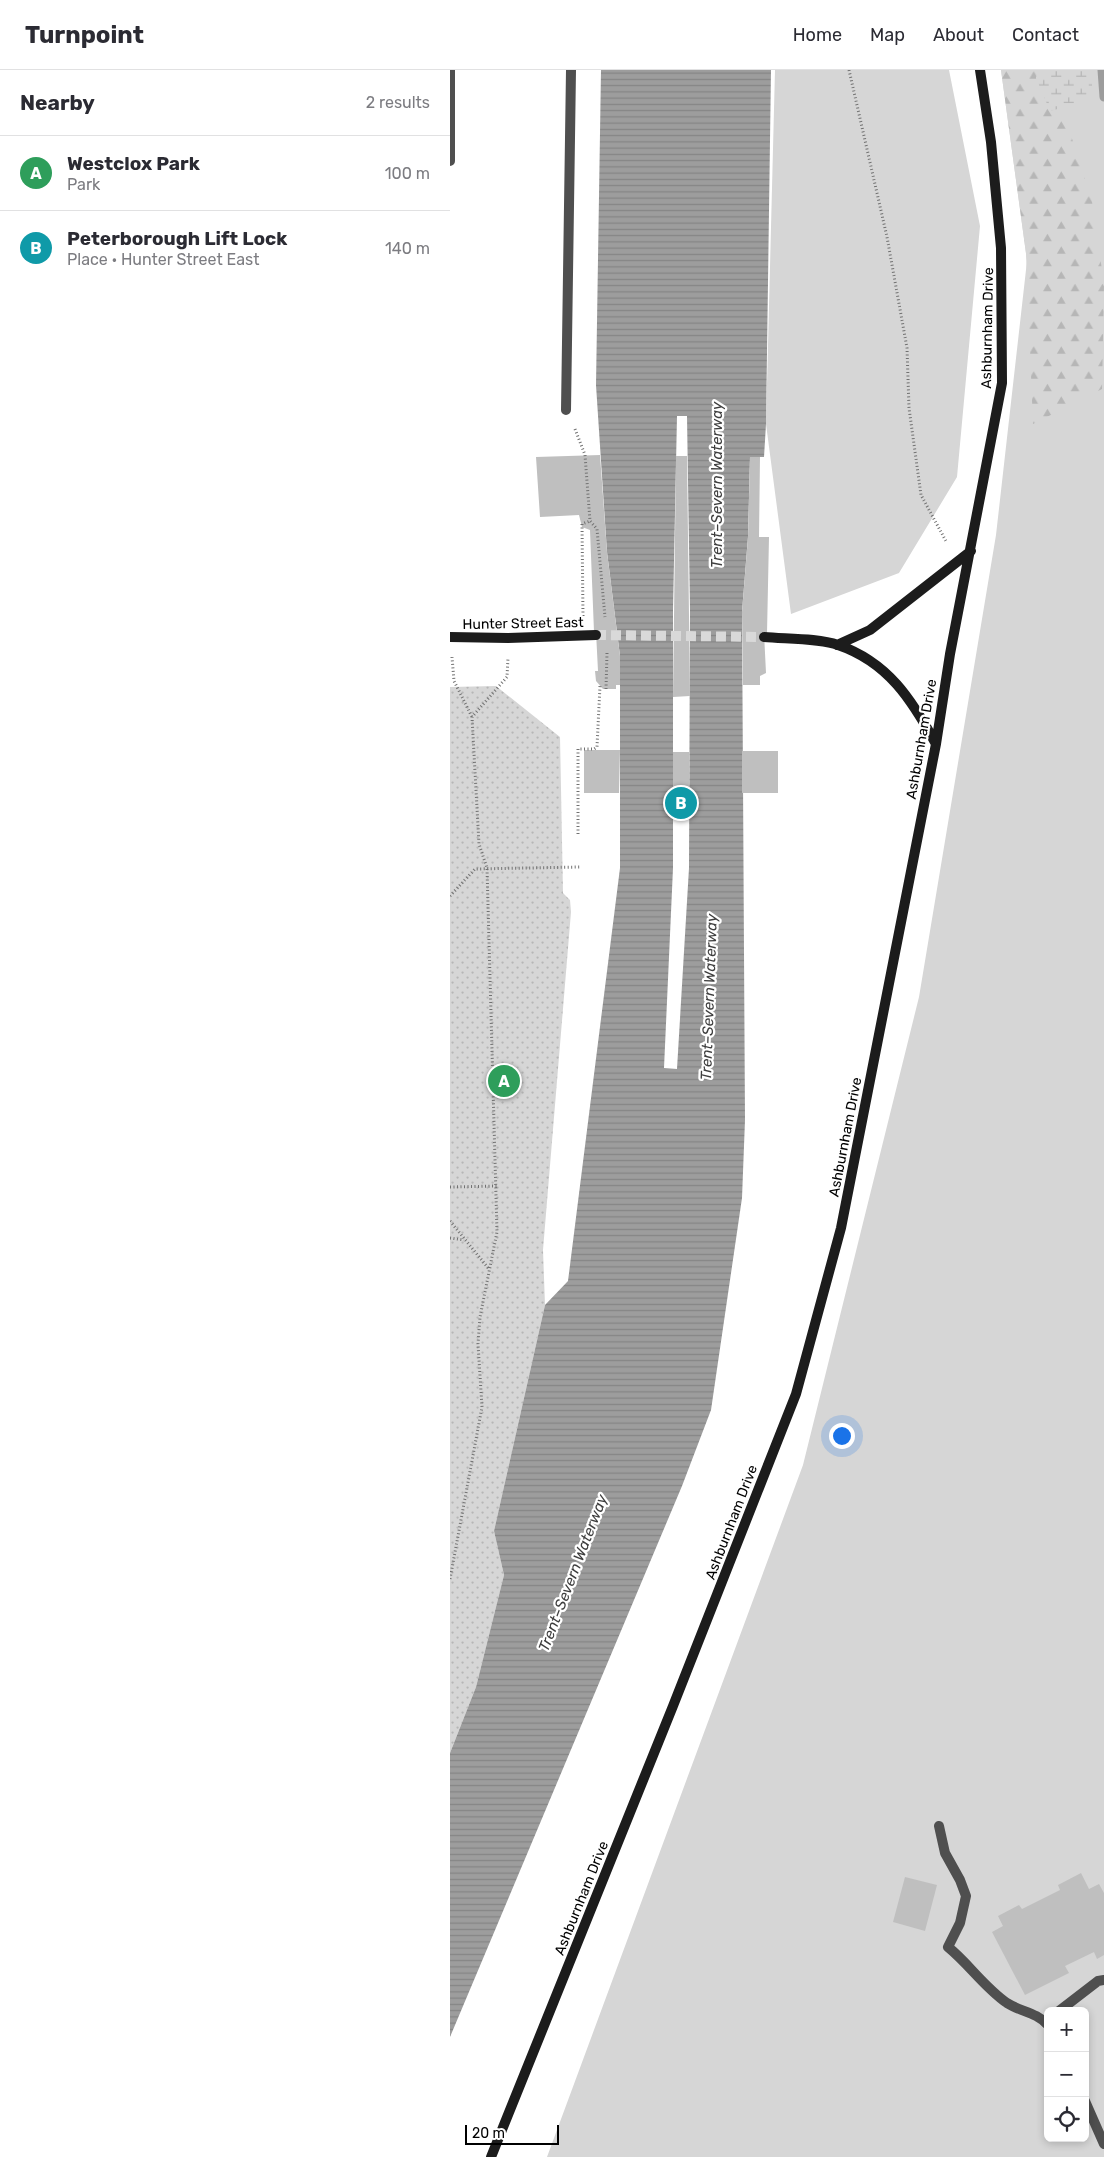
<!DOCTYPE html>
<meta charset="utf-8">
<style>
body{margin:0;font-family:Rubik,sans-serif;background:#f2f2f3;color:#2b2b33}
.controls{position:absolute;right:15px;bottom:15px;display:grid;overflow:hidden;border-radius:8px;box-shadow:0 2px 8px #0003}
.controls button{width:45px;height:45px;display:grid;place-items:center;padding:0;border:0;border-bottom:1px solid #e1e1e2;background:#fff;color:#2b2b33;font:25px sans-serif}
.scale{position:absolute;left:15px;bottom:12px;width:94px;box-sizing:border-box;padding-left:5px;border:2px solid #000;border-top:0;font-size:14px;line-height:18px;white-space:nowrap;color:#000;-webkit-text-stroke:4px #fff;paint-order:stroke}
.you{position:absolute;left:391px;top:1365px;width:18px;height:18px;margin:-12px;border:4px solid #fff;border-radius:50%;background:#1a73e8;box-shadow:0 0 0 8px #1a73e833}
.badge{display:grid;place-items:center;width:32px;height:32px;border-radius:50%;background:#0b8043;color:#fff;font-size:16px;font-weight:700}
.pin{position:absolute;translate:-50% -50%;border:2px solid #fff;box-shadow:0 1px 5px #0006}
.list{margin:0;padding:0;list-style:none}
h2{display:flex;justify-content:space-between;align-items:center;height:65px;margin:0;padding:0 20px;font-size:21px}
h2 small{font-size:16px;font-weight:400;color:#7c7c81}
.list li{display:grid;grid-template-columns:32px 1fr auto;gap:15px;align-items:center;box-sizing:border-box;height:75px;padding:0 20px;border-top:1px solid #e1e1e2}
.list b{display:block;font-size:19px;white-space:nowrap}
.list p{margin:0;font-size:16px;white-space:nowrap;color:#7c7c81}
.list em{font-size:16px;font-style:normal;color:#7c7c81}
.icon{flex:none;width:28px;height:28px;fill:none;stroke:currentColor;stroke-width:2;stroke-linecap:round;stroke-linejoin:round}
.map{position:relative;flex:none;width:654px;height:2087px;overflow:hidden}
header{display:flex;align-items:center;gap:30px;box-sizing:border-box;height:70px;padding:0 25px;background:#fff;border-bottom:1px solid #e1e1e2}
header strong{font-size:24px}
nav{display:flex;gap:28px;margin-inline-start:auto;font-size:18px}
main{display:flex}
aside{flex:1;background:#fff}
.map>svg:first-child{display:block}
</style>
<header>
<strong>Turnpoint</strong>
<nav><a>Home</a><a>Map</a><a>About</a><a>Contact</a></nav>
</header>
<main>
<aside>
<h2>Nearby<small>2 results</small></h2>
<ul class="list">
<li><span class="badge" style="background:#2e9e5b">A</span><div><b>Westclox Park</b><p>Park</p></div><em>100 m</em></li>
<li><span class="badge" style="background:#0f9aa8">B</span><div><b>Peterborough Lift Lock</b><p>Place · Hunter Street East</p></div><em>140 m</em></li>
</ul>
</aside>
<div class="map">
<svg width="654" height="2087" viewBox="0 0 654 2087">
<defs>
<pattern id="forest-firs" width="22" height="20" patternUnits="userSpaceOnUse" patternTransform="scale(1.25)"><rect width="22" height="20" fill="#d6d6d6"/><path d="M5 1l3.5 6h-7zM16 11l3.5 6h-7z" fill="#b6b6b6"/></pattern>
<pattern id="wetland-marsh" width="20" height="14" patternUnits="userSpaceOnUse" patternTransform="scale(1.25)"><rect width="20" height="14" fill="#d6d6d6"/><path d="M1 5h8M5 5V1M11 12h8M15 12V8" fill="none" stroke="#b6b6b6"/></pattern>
<pattern id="park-dots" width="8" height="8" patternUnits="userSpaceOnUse" patternTransform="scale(1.25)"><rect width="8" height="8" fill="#d6d6d6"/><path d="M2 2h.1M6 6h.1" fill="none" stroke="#b6b6b6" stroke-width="1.8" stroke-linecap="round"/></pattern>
<pattern id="water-rules" width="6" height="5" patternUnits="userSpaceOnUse" patternTransform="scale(1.25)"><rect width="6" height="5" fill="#9d9d9d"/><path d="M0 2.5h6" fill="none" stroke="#858585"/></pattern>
</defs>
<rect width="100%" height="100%" fill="#fff"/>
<!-- green -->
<path fill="#d6d6d6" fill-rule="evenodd" d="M 325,0 L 499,0 L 530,156 L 507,407 L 449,503 L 341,544 L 316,354 Z
M 551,0 L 654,0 L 654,2087 L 97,2087 L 353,1395 L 469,927 L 546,465 L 577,191 ZM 598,1941 L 635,1941 L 635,2068 L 598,2068 Z"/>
<!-- forest -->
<path fill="url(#forest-firs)" d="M 551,0 L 588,0 L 586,8 L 599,41 L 617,53 L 642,131 L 654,214 L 652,319 L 583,354 L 576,183 Z"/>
<!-- wetland -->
<path fill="url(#wetland-marsh)" d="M 588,0 L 642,0 L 642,18 L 630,33 L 600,41 L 586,8 Z"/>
<!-- park -->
<path fill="url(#park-dots)" d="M 46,616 L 110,667 L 113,823 L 120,830 L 121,842 L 93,1180 L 95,1235 L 44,1461 L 54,1505 L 26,1617 L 0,1683 L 0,617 Z"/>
<!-- water -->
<path fill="url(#water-rules)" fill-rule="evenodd" d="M 151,0 L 321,0 L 316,354 L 314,387 L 300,387 L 298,467 L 292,542 L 295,1050 L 292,1128 L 261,1340 L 232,1416 L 0,1967 L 0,1683 L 26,1617 L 54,1505 L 44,1461 L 95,1235 L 118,1211 L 170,798 L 170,586 L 157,482 L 146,315 ZM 227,346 L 237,346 L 240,540 L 239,798 L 227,999 L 214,998 L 223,798 L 223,540 Z"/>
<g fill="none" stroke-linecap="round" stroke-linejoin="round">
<!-- stream -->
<path stroke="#9d9d9d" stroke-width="9" d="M 652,0 L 654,27"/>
</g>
<!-- building -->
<path fill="#bfbfbf" d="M 150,385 L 157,482 L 170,586 L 170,615 L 166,615 L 166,619 L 153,619 L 146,611 L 145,601 L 148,601 L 146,562 L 144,562 L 140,460 L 132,457 L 129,445 L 90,447 L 86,387 Z
M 226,386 L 237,386 L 240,626 L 223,627 Z
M 300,387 L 310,387 L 309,467 L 319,467 L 317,563 L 314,563 L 316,603 L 310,606 L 310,615 L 293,615 L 292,542 L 298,467 Z
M 134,680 L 170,680 L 169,723 L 134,723 Z
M 292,681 L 328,681 L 328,723 L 292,723 Z
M 223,682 L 239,682 L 239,724 L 223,724 Z
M 631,1803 L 639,1819 L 649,1814 L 654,1823 L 654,1885 L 647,1889 L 644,1882 L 615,1896 L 619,1903 L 575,1925 L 542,1862 L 553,1856 L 548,1846 L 569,1835 L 572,1839 L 610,1820 L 608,1815 Z
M 455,1807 L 487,1815 L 475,1861 L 443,1852 Z"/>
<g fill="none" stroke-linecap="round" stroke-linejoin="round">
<!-- secondary-tunnel -->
<path stroke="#d9d9d9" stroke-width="10" stroke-dasharray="10 5" stroke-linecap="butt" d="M 146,565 L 314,567"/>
<!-- path -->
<path stroke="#717171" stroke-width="3" stroke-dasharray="1 2.5" stroke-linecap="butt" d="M 399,0 L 437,167 L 457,278 L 459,338 L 471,425 L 497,473
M 125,359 L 135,385 L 140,451 L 147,459 L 155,547
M 133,546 L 132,454 L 140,451
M 2,587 L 4,611 L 22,647
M 156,619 L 157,583
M 128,764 L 128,679 L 144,679 L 147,677 L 150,616
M 0,826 L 25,799 L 130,797
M 0,1117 L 47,1116
M 0,1151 L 39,1199
M 0,1168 L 14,1170
M 0,1509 L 32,1337 L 28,1274 L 30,1247 L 47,1162 L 37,798 L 29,774 L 22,647 L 57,607 L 58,588"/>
<!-- lane -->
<path stroke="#4f4f4f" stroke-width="10" d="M 0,91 L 0,0
M 116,340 L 121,0
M 489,1756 L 495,1783 L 510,1810 L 516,1826 L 510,1853 L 498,1877 C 519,1894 534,1917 557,1933 C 571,1942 586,1942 598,1955
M 609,1941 L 648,1911 L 654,1910
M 635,2031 L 654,2074"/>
<!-- secondary -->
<path stroke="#1c1c1c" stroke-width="10" d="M 0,567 L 58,568 L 146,565
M 314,567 C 336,569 368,568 388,575 C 438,592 462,630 486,674
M 387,575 L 420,560 L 521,481
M 41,2087 L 223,1636 L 346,1324 L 391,1158 L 486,674 L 500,584 L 552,313 L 551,178 L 541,72 L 530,0"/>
</g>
<g text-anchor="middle" stroke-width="4.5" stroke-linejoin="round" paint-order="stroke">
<!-- street labels -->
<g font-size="14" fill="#000" stroke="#fff">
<text transform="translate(537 258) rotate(-89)" y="5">Ashburnham Drive</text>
<text transform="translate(73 553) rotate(-1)" y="5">Hunter Street East</text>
<text transform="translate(471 669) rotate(-80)" y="5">Ashburnham Drive</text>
<text transform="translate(395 1067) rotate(-79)" y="5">Ashburnham Drive</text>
<text transform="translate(281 1452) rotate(-69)" y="5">Ashburnham Drive</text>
<text transform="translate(131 1828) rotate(-68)" y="5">Ashburnham Drive</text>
</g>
<!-- water labels -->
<g font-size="15" font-style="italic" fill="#3e3e3e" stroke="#fff">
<text transform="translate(267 415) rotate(-90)" y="5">Trent–Severn Waterway</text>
<text transform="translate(259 927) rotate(-88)" y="5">Trent–Severn Waterway</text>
<text transform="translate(123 1503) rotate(-69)" y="5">Trent–Severn Waterway</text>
</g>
</g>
</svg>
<div class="controls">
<button>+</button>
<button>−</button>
<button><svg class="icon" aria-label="locate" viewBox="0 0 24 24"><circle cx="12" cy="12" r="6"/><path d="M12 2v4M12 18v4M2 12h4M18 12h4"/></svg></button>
</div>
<div class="scale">20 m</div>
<div class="you"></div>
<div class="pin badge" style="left:54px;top:1011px;background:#2e9e5b">A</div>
<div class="pin badge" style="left:231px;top:733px;background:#0f9aa8">B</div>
</div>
</main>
